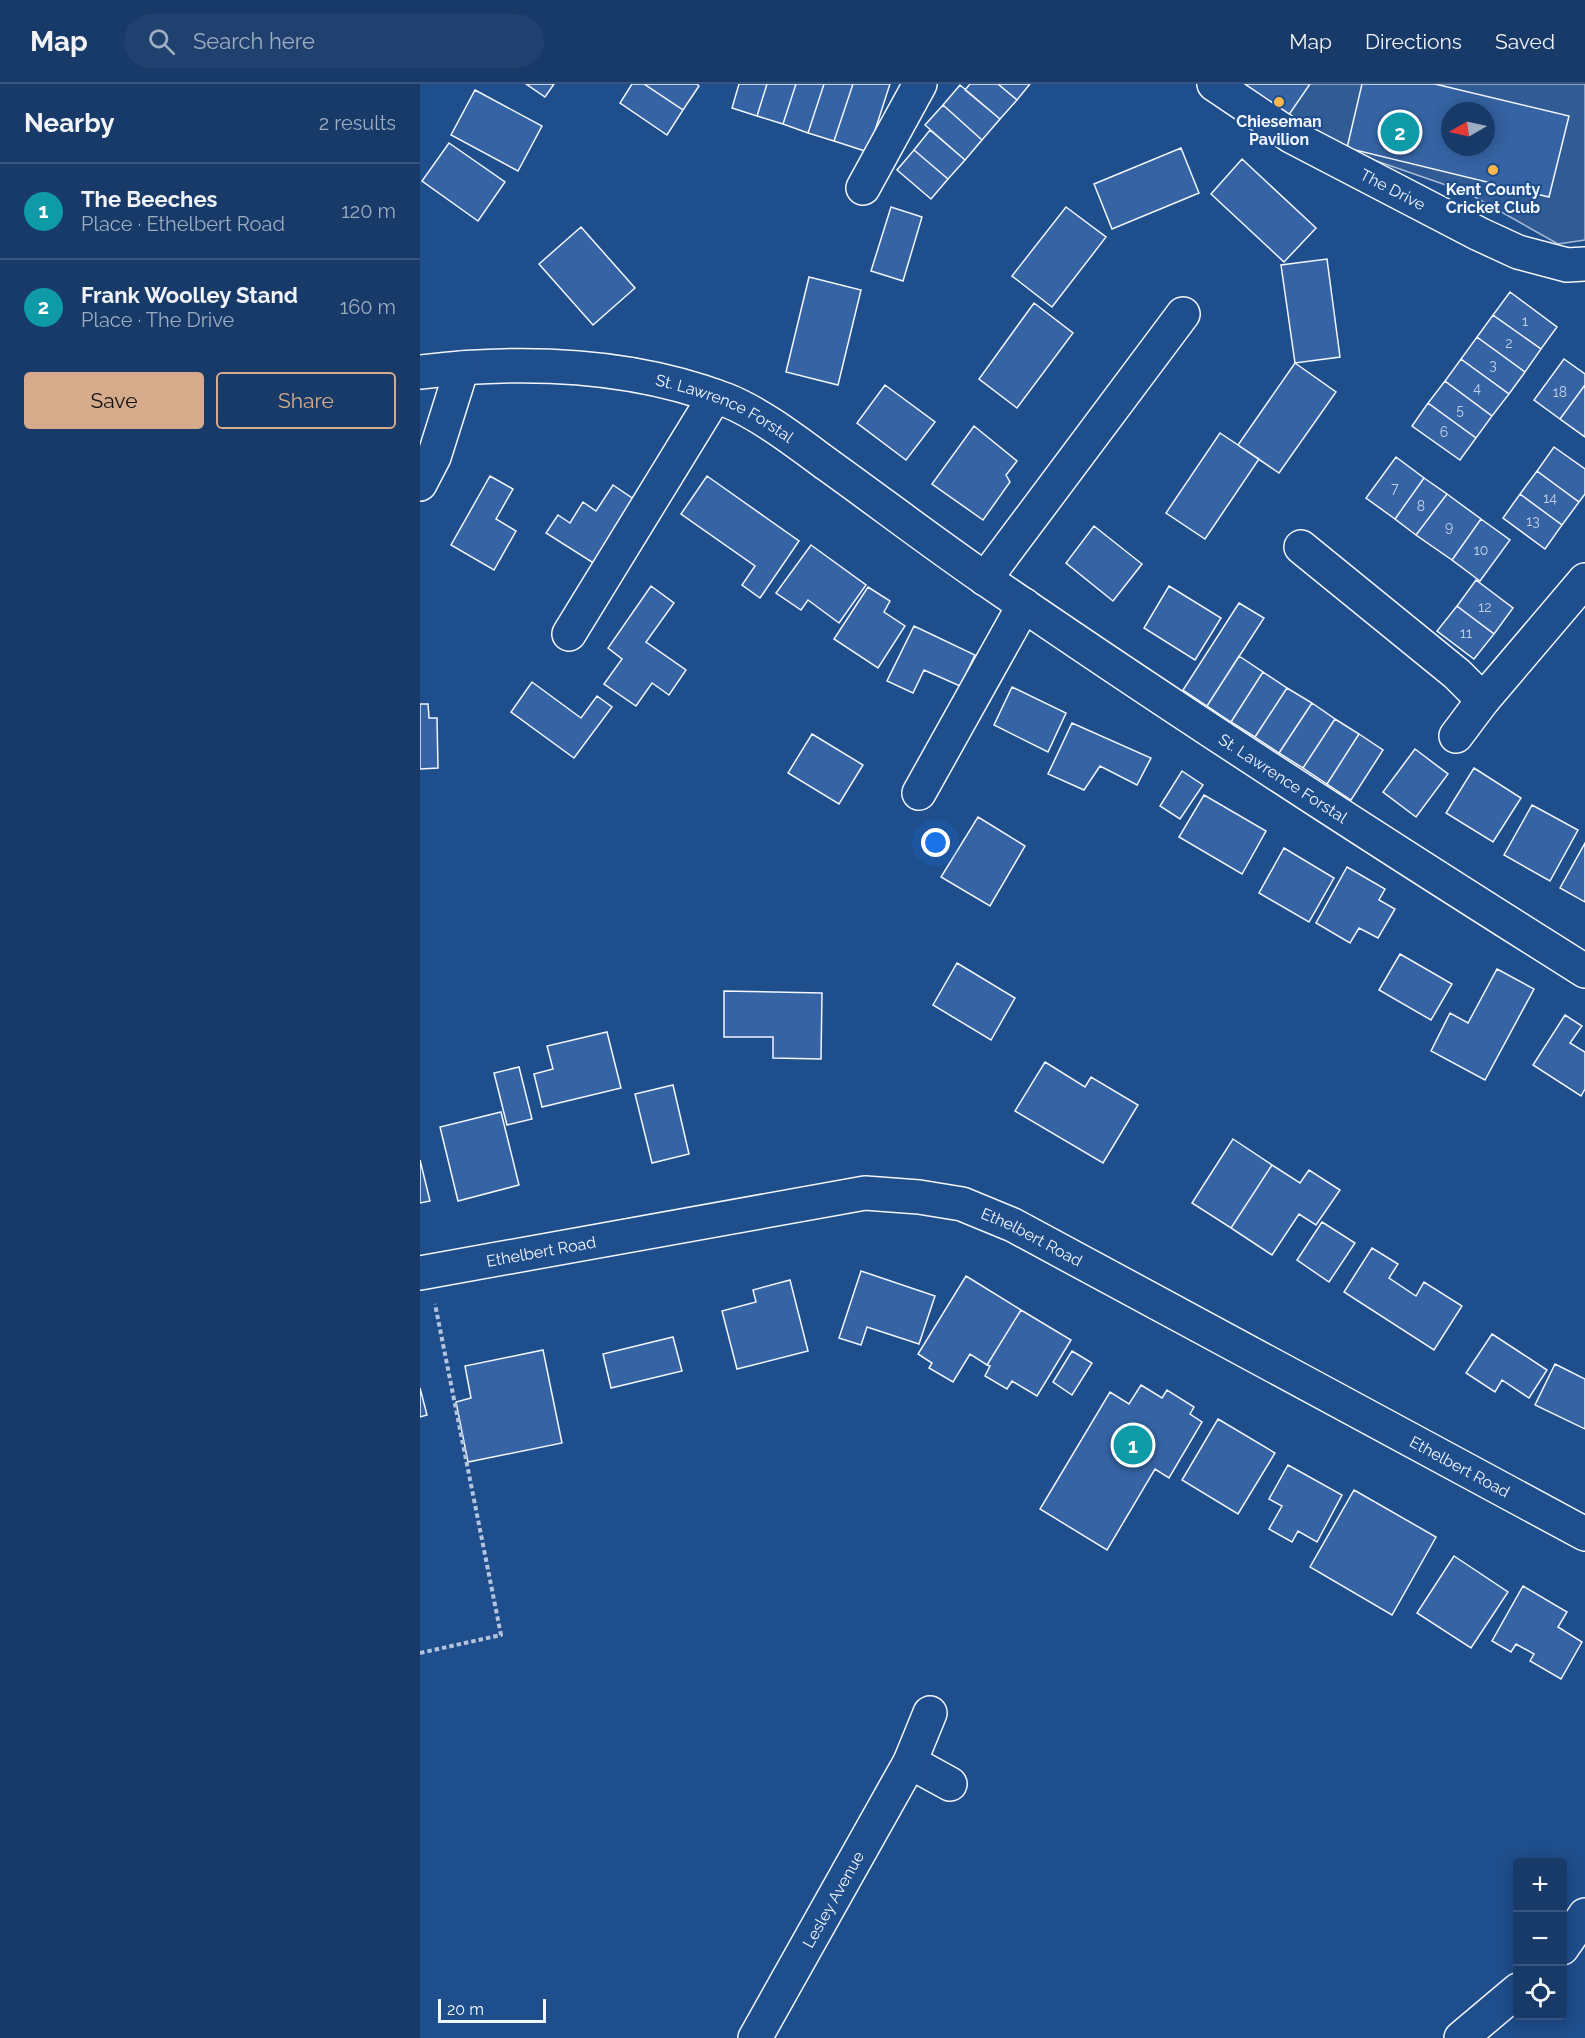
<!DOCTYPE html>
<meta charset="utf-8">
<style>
body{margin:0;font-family:Raleway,sans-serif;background:#20416f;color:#f1f3f6}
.controls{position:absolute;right:18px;bottom:18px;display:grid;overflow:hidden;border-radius:6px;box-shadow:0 3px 15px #0003}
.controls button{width:54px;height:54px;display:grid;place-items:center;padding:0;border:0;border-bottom:2px solid #36547d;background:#173a69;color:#f1f3f6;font:30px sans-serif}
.compass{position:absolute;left:1021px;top:18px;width:54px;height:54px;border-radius:50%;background:#173a69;box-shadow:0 3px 15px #0003;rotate:261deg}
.scale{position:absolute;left:18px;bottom:15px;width:108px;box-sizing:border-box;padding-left:6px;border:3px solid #f2f6ff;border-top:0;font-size:16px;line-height:21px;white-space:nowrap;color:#f2f6ff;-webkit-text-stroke:4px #1f4e8c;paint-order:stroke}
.you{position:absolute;left:516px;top:759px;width:21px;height:21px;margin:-15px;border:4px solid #fff;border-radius:50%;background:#1a73e8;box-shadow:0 0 0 9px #1a73e833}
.badge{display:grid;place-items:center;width:39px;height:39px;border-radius:50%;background:#d6ab8b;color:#fff;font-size:20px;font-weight:700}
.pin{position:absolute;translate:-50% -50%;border:3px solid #fff;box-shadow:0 2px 6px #0006}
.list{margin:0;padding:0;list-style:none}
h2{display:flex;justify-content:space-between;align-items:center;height:78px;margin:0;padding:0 24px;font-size:26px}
h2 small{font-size:20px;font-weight:400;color:#9eadc0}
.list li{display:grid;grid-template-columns:39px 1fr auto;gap:18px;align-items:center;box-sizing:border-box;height:96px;padding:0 24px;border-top:2px solid #36547d}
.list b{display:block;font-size:22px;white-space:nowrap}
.list p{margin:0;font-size:20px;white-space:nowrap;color:#9eadc0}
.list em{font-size:20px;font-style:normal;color:#9eadc0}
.actions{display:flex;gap:12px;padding:18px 24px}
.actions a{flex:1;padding:14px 0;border:2px solid #d6ab8b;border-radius:6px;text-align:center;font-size:21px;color:#d6ab8b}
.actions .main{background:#d6ab8b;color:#111}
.icon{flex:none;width:33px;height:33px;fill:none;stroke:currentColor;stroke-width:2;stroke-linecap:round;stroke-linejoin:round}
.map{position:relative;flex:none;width:1165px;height:1954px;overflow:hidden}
header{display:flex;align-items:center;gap:36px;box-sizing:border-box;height:84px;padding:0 30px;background:#173a69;border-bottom:2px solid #36547d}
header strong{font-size:28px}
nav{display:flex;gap:33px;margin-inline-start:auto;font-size:21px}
.search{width:420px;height:54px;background:#20416f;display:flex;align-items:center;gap:15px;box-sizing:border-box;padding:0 21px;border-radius:33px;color:#9eadc0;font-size:22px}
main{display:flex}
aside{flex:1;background:#173a69}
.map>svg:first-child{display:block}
</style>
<header>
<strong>Map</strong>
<div class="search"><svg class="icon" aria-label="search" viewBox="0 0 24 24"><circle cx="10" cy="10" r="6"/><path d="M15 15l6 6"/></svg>Search here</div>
<nav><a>Map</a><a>Directions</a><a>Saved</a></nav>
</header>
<main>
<aside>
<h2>Nearby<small>2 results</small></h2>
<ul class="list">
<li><span class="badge" style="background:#0f9aa8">1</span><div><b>The Beeches</b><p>Place · Ethelbert Road</p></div><em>120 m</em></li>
<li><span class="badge" style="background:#0f9aa8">2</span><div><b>Frank Woolley Stand</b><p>Place · The Drive</p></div><em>160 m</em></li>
</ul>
<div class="actions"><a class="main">Save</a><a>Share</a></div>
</aside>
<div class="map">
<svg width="1165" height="1954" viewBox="0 0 1165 1954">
<rect width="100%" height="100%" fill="#1f4e8c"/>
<!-- built -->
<path fill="#305b95" stroke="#a8bbd7" stroke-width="1.5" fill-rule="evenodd" d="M 809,0 L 1165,0 L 1165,156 L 1138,160 L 1046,108 L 876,49 ZM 1030,27 L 1066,27 L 1066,63 L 1030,63 Z"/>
<!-- building -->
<path fill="#3563a3" stroke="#f2f6ff" stroke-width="1.5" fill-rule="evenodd" d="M 106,0 L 134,0 L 125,13 Z
M 212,0 L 224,0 L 263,26 L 247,51 L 200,19 Z
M 224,0 L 277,0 L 279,2 L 263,26 Z
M 319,0 L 347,0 L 337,32 L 312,24 Z
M 347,0 L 376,0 L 363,40 L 337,32 Z
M 376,0 L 404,0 L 388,49 L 363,40 Z
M 404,0 L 433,0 L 414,57 L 388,49 Z
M 433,0 L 470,0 L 448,68 L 414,57 Z
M 550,0 L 578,0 L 597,16 L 580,35 L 545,6 Z
M 578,0 L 610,0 L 597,16 Z
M 813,0 L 890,0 L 866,35 Z
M 942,0 L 1015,0 L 1149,32 L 1129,113 L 927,64 ZM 1030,27 L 1066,27 L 1066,63 L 1030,63 Z
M 540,1 L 580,35 L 562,56 L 523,21 Z
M 55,6 L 122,42 L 98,87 L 31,51 Z
M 523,21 L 562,56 L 545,76 L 505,41 Z
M 510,46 L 545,76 L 528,95 L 494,66 Z
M 29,59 L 85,98 L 58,137 L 2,97 Z
M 761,64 L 779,109 L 692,145 L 674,100 Z
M 494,66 L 528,95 L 511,115 L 477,86 Z
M 822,75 L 896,144 L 864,178 L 791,110 Z
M 471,123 L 502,133 L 483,197 L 451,187 Z
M 646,123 L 686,153 L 632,223 L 592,192 Z
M 161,143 L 215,204 L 173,241 L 119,180 Z
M 907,175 L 920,273 L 875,279 L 861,181 Z
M 389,193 L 441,206 L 418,301 L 366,288 Z
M 1090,208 L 1137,243 L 1121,265 L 1073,231 Z
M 614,219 L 653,249 L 597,324 L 559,295 Z
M 1073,231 L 1121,265 L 1105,288 L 1057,253 Z
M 1057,253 L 1105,288 L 1089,310 L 1041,275 Z
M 1041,275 L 1089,310 L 1072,332 L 1025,297 Z
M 1144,275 L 1165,290 L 1165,301 L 1140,335 L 1114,316 Z
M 875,279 L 916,308 L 859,389 L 818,361 Z
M 1025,297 L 1072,332 L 1056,354 L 1008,319 Z
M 465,301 L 515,338 L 486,376 L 437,339 Z
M 1165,301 L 1165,353 L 1140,335 Z
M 1008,319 L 1056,354 L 1040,376 L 992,342 Z
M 554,342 L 597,377 L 586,391 L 590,398 L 563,436 L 512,400 Z
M 800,349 L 839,375 L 785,455 L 746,429 Z
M 1134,363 L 1165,385 L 1165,410 L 1159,418 L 1117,387 Z
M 976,373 L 1004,394 L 975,435 L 946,414 Z
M 1117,387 L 1159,418 L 1142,441 L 1100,410 Z
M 70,392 L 93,405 L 76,435 L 96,447 L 74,486 L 31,461 Z
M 287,392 L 379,457 L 340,514 L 322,501 L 335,482 L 261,430 Z
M 1004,394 L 1027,410 L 996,451 L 975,435 Z
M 193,401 L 215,416 L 175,480 L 126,449 L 138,431 L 150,439 L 163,418 L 176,427 Z
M 1027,410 L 1061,435 L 1032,476 L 996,451 Z
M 1100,410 L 1142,441 L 1125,465 L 1083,434 Z
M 1061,435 L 1090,456 L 1060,497 L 1032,476 Z
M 674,442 L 722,480 L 693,517 L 646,479 Z
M 391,461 L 446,501 L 419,539 L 388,516 L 381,526 L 356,509 Z
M 1056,496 L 1093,524 L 1074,550 L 1037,522 Z
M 231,502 L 254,519 L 226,558 L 266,586 L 249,611 L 232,599 L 216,622 L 184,600 L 202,575 L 188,564 Z
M 749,502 L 801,534 L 775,576 L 724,544 Z
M 448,503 L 470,517 L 464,528 L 485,542 L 458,584 L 414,555 Z
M 819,519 L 844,534 L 787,622 L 763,606 Z
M 1037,522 L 1074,550 L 1054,575 L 1017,547 Z
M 494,542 L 555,571 L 540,602 L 504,586 L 493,609 L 467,597 Z
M 819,572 L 843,588 L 811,638 L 787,622 Z
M 843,588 L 867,604 L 835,653 L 811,638 Z
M 112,598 L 161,634 L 177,612 L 192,623 L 154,674 L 91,628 Z
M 592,603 L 646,629 L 628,668 L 574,641 Z
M 867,604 L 892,619 L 859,669 L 835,653 Z
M 892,619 L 915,635 L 883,684 L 859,669 Z
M 0,620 L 8,620 L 9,634 L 17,634 L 18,684 L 0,685 Z
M 915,635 L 939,650 L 907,700 L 883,684 Z
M 652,639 L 731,674 L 717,701 L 680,682 L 664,706 L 628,690 Z
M 392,650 L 443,681 L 419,720 L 368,689 Z
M 939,650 L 963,666 L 931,716 L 907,700 Z
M 995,665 L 1028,690 L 996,733 L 963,708 Z
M 1054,684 L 1101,714 L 1073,758 L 1026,729 Z
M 762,687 L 783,701 L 760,735 L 740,722 Z
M 784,711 L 846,747 L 822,790 L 759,753 Z
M 1112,721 L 1158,746 L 1130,797 L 1084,771 Z
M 558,733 L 605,762 L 570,822 L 521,793 Z
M 1165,759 L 1165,818 L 1140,804 Z
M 864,764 L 914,794 L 889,838 L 839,809 Z
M 927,783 L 965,805 L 959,816 L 975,825 L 958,854 L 939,844 L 930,859 L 896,839 Z
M 980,870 L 1032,900 L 1011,936 L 959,906 Z
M 537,879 L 595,914 L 571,956 L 513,921 Z
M 1077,885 L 1114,905 L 1065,996 L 1011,967 L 1030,929 L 1048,939 Z
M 304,907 L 402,909 L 401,975 L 353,974 L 353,953 L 304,953 Z
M 1145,931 L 1162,942 L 1150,959 L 1165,968 L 1165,1005 L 1161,1012 L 1113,981 Z
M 187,948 L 201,1004 L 122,1023 L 114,990 L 133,985 L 127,962 Z
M 625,978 L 665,1003 L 671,993 L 718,1021 L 683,1079 L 595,1027 Z
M 99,983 L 112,1035 L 87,1041 L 74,989 Z
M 253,1001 L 269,1070 L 232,1079 L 215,1010 Z
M 81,1028 L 99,1101 L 38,1117 L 20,1043 Z
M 813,1055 L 852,1081 L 811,1144 L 772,1119 Z
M 0,1076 L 10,1117 L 0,1119 Z
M 852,1081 L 880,1099 L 889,1086 L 920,1106 L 896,1141 L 879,1130 L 852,1171 L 811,1144 Z
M 902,1138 L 935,1159 L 909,1198 L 877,1176 Z
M 952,1164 L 978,1180 L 969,1194 L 996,1212 L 1004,1198 L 1042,1222 L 1014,1266 L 924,1208 Z
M 441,1187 L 515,1212 L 499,1260 L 447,1243 L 441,1261 L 419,1254 Z
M 546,1192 L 601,1226 L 567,1281 L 550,1270 L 533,1298 L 509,1284 L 512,1279 L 498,1270 Z
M 370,1196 L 388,1267 L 317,1285 L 302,1227 L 336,1218 L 333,1206 Z
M 601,1226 L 651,1256 L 617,1312 L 592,1297 L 587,1305 L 565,1292 L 570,1282 L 567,1281 Z
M 1072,1250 L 1127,1286 L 1109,1314 L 1082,1296 L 1075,1308 L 1046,1289 Z
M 253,1253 L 262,1287 L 191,1304 L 183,1270 Z
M 123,1266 L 142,1359 L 48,1378 L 36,1318 L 51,1314 L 45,1282 Z
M 652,1267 L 672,1279 L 652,1311 L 633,1298 Z
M 1135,1280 L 1165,1295 L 1165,1345 L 1115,1321 Z
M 721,1301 L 742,1314 L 747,1306 L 774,1323 L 770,1330 L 782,1338 L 749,1394 L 735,1385 L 687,1466 L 620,1425 L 690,1308 L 709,1320 Z
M 0,1304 L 7,1331 L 0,1333 Z
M 798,1335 L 855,1369 L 818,1430 L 762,1396 Z
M 868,1381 L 922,1411 L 897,1458 L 878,1447 L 872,1458 L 849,1445 L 862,1422 L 849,1415 Z
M 934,1406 L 1016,1453 L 972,1531 L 890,1483 Z
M 1034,1472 L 1088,1508 L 1051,1564 L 997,1529 Z
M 1103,1502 L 1147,1528 L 1138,1543 L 1162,1558 L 1141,1595 L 1110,1577 L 1114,1570 L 1096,1560 L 1091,1568 L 1072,1557 Z"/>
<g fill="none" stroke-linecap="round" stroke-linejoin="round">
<defs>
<g id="minor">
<path id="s1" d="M 794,0 L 871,52 L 1059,150 L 1098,168 L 1147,181 L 1165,180"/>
<path d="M 443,104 L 500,0"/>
<path id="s2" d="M 0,288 C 102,276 209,279 306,316 C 341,330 378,359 408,381 C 461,419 513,459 567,496 C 763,631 963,760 1165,887"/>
<path d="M 0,400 L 14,373 L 42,284"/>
<path d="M 881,463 L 1037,590 L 1063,616"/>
<path d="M 565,495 L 763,230"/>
<path d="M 149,550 L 295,312"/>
<path d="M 1036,652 L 1063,616 L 1165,496"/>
<path d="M 499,709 L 604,521"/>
<path id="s3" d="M 0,1189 L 445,1109 L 499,1113 L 542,1120 L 593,1141 L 1165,1450"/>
<path d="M 490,1678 L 530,1700"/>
<path d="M 1142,1864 L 1165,1831"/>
<path id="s4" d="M 335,1954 L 490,1678 L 510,1629"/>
<path d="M 1041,1954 L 1098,1906"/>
</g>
</defs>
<!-- minor casing -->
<use href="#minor" stroke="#f2f6ff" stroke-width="36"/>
<!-- path -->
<path stroke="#b3c4dc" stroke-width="4" stroke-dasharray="4.5 3" stroke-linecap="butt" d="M 0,1569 L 81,1551 L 15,1220"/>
<!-- minor -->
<use href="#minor" stroke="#1f4e8c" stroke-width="33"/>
</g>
<!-- markers -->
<g fill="#ffb74d" stroke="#1f4e8c" stroke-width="2">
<circle cx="859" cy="18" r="6"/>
<circle cx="1073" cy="86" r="6"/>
</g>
<g text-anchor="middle" stroke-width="4.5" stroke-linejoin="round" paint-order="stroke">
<!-- number labels -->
<g font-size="14" fill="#c3d1e8">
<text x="1105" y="242">1</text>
<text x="1089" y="264">2</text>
<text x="1073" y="286">3</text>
<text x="1057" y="309">4</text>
<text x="1140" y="313">18</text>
<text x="1040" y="331">5</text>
<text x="1024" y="353">6</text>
<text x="975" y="409">7</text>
<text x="1130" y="419">14</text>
<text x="1001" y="427">8</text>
<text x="1113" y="442">13</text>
<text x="1029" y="448">9</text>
<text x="1061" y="471">10</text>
<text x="1065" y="528">12</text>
<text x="1046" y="554">11</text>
</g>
<!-- poi labels -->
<g font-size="16" font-weight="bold" fill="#f2f6ff" stroke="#1f4e8c">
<text x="859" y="43">Chieseman<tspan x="859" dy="18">Pavilion</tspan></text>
<text x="1073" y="111">Kent County<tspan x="1073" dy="18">Cricket Club</tspan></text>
</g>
<!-- street labels -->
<g font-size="16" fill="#f2f6ff" stroke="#1f4e8c">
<text dy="6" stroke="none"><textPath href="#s1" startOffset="208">The Drive</textPath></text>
<text dy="6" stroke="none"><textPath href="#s2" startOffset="312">St. Lawrence Forstal</textPath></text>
<text dy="6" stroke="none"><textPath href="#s2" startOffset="984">St. Lawrence Forstal</textPath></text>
<text dy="6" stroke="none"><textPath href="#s3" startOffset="627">Ethelbert Road</textPath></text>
<text dy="6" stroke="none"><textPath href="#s3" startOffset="123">Ethelbert Road</textPath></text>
<text dy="6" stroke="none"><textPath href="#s3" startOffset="1113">Ethelbert Road</textPath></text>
<text dy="6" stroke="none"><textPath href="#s4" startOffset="159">Lesley Avenue</textPath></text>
</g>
</g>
</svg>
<div class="controls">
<button>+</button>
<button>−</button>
<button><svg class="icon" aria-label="locate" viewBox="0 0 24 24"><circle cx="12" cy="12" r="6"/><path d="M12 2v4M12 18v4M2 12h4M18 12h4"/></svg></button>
</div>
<svg class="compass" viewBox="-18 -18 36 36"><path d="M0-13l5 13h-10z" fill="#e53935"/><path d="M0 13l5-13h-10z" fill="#9eadc0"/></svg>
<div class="scale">20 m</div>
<div class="you"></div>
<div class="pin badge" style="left:713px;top:1361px;background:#0f9aa8">1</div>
<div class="pin badge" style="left:980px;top:48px;background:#0f9aa8">2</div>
</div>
</main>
